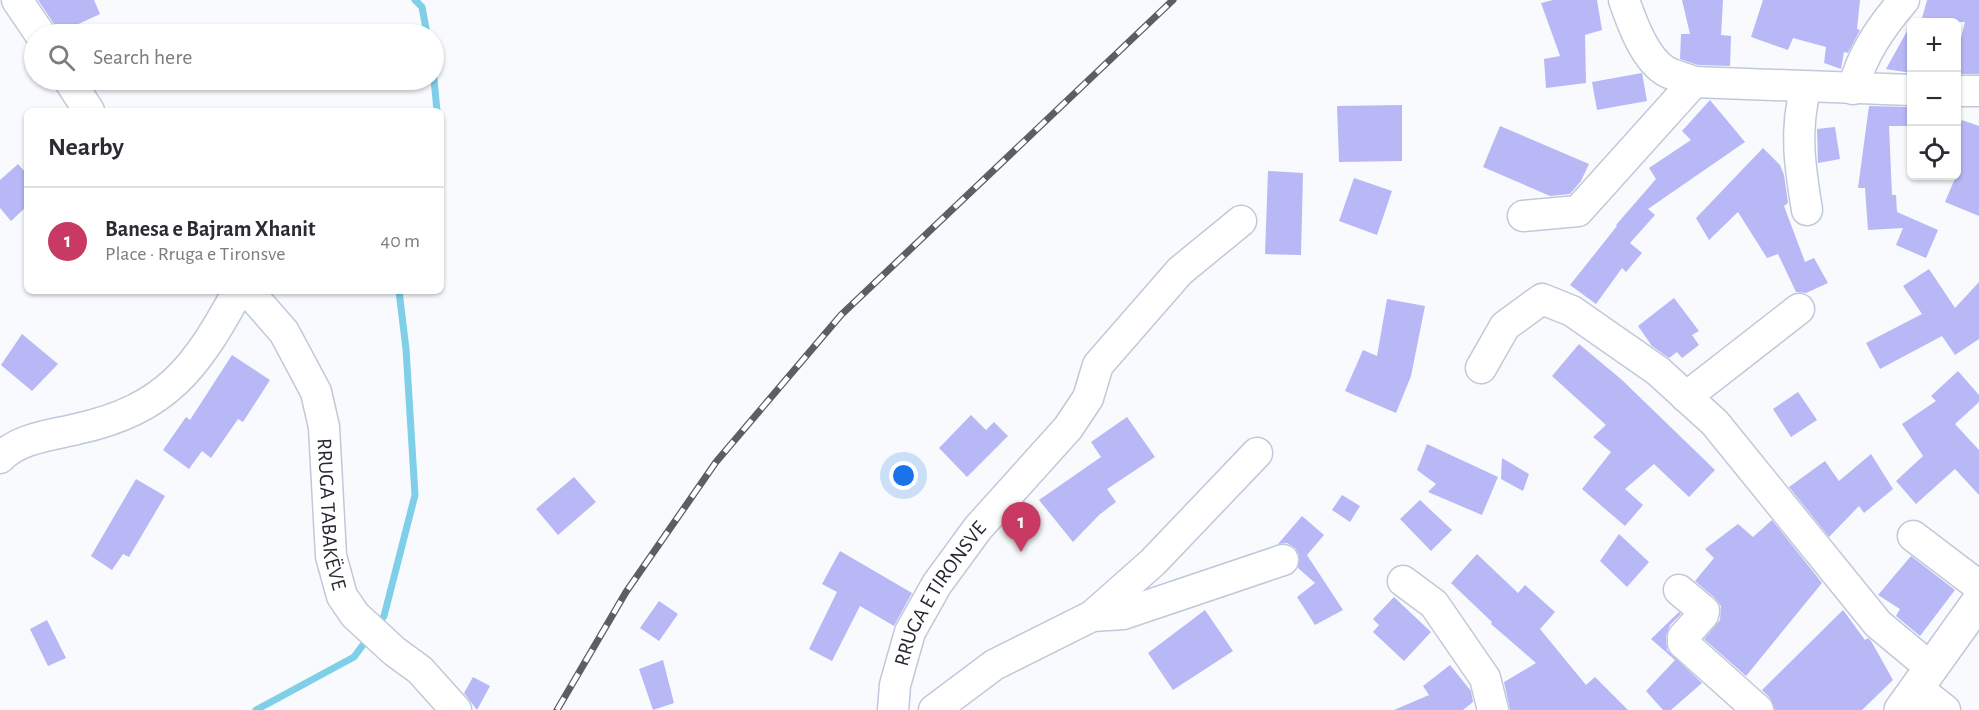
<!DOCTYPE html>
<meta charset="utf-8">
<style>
body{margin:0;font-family:"Alegreya Sans",sans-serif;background:#f2f2f3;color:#2b2b33}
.controls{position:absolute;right:18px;top:18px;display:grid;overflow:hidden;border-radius:9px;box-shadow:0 2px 4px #0004}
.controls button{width:54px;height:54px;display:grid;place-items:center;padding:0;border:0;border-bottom:2px solid #e1e1e2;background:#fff;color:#2b2b33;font:30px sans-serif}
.you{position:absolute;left:904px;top:476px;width:21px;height:21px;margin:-15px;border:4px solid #fff;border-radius:50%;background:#1a73e8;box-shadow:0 0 0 9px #1a73e833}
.badge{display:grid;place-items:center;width:39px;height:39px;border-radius:50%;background:#c83963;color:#fff;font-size:20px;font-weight:700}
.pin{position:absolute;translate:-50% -50px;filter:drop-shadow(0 2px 3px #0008)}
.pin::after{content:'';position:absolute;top:32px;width:21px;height:18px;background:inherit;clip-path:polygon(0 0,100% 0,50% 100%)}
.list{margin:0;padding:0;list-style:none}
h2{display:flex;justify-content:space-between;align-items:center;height:78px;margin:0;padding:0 24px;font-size:26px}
h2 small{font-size:20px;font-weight:400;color:#7c7c81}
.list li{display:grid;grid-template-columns:39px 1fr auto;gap:18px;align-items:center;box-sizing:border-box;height:108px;padding:0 24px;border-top:2px solid #e1e1e2}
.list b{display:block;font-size:22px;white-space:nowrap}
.list p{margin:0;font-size:20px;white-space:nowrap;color:#7c7c81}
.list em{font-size:20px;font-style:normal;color:#7c7c81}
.icon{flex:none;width:33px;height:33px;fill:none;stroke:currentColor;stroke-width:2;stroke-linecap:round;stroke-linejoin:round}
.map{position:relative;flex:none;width:1979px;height:710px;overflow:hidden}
.search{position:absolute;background:#fff;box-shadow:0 2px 4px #0004;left:24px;top:24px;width:420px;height:66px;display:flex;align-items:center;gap:15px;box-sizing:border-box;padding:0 21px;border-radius:33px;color:#7c7c81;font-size:22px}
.panel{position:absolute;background:#fff;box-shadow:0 2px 4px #0004;left:24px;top:108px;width:420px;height:186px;border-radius:9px}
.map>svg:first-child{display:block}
</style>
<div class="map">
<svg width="1979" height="710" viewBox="0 0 1979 710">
<rect width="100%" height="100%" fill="#f8fafd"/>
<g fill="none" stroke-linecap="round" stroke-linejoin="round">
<!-- stream -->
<path stroke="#7fcfe9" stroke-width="7" d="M 415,0 L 422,7 L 427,34
M 434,79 L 437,111
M 377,626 L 384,616 L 415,495 L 406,349 L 399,291
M 256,710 L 354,657 L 368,638"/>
</g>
<!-- building -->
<path fill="#b7b8f5" d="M 38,0 L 94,0 L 100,14 L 57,34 L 54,24 Z
M 1553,0 L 1597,0 L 1602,30 L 1585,35 L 1586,83 L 1546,88 L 1544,59 L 1560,56 L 1541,3 Z
M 1682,0 L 1723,0 L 1721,35 L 1731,36 L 1730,66 L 1698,65 L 1680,59 L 1681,34 L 1690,34 Z
M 1763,0 L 1860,0 L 1857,29 L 1860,30 L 1848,53 L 1844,52 L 1841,69 L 1824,63 L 1826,47 L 1793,38 L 1788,50 L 1751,37 Z
M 1927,0 L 1979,0 L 1979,74 L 1956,74 L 1956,58 L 1965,22 L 1921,22 Z
M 1911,24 L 1911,73 L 1886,69 Z
M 1642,73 L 1647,101 L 1597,110 L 1592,82 Z
M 1710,100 L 1745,142 L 1648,209 L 1655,215 L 1630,243 L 1642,253 L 1626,272 L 1622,268 L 1596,304 L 1570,285 L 1617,226 L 1616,225 L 1656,179 L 1649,168 L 1691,140 L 1682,131 Z
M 1402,105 L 1402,161 L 1339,162 L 1337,106 Z
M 1869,106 L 1911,107 L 1911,126 L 1889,126 L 1892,195 L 1896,195 L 1897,212 L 1938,230 L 1926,258 L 1896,245 L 1903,228 L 1868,230 L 1865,188 L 1858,188 Z
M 1962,120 L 1979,126 L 1979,216 L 1945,202 L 1956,176 L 1956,136 Z
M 1500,126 L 1589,164 L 1581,181 L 1570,194 L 1550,196 L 1483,167 Z
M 1835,127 L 1840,159 L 1818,163 L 1817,129 Z
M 1763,148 L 1780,165 L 1784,175 L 1788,203 L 1784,206 L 1805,262 L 1814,258 L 1828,283 L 1806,293 L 1796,292 L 1778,254 L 1767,258 L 1738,212 L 1709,240 L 1696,218 Z
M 18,164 L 27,174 L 27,206 L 11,221 L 0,208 L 0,180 Z
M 1268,171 L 1303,173 L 1301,255 L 1265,254 Z
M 1354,178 L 1392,191 L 1377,235 L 1339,221 Z
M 1929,269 L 1955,308 L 1979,282 L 1979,339 L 1955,355 L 1942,336 L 1880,369 L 1866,343 L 1922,314 L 1903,286 Z
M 1674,298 L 1699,331 L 1692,335 L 1699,345 L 1682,358 L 1677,352 L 1669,358 L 1652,346 L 1638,326 Z
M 1387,299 L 1425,306 L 1411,376 L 1396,413 L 1345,391 L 1363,350 L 1377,356 Z
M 22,334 L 58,364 L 32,391 L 1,365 Z
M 1579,344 L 1622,380 L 1715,470 L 1689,497 L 1654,464 L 1625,489 L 1643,505 L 1625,526 L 1582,489 L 1611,452 L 1593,437 L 1606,425 L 1552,376 Z
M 232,355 L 270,380 L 243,422 L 238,419 L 211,458 L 202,451 L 189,469 L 163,450 L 186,417 L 190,420 Z
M 1958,371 L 1979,395 L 1979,402 L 1955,424 L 1979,450 L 1979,495 L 1955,469 L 1916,504 L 1896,481 L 1923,456 L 1902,424 L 1936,401 L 1931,396 Z
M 1798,392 L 1817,420 L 1791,437 L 1773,409 Z
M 971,415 L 986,430 L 994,422 L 1008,436 L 967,477 L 939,448 Z
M 1127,417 L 1155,457 L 1107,489 L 1116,502 L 1099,515 L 1073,542 L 1039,500 L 1101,457 L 1091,442 Z
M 1427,444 L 1498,477 L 1482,515 L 1428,492 L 1436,484 L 1417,470 Z
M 1871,454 L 1893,489 L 1864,513 L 1859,506 L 1829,537 L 1789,487 L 1825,461 L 1839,481 Z
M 1502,458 L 1529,474 L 1523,491 L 1501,479 Z
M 574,477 L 596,502 L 558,535 L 536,509 Z
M 136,479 L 165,496 L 129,557 L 123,554 L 112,570 L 91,556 Z
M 1342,495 L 1360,506 L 1350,522 L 1332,510 Z
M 1420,500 L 1452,530 L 1431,551 L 1400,519 Z
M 1302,516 L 1324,535 L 1307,555 L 1343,610 L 1315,625 L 1297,597 L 1315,583 L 1298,568 L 1299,555 L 1295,548 L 1287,543 L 1278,544 Z
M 1772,520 L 1822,583 L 1746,676 L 1704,639 L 1720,620 L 1721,606 L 1715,598 L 1695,581 L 1714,558 L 1705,549 L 1738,524 L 1753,537 Z
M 1619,534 L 1649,562 L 1627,587 L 1600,561 Z
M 840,551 L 912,593 L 894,626 L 860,606 L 832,661 L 809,649 L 837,592 L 822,584 Z
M 1477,554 L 1518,593 L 1525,585 L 1555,612 L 1540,629 L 1586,685 L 1595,677 L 1628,710 L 1510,710 L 1504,682 L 1536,663 L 1491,624 L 1492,622 L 1451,583 Z
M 1911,556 L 1955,590 L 1920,636 L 1896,616 L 1900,609 L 1878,595 Z
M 1394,597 L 1431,632 L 1404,661 L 1373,632 L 1379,625 L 1373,619 Z
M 659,601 L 678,614 L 659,641 L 640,628 Z
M 1205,610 L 1233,651 L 1173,690 L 1148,653 Z
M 1843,610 L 1865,640 L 1868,638 L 1871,641 L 1893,680 L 1862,710 L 1775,710 L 1770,698 L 1762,690 Z
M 1679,612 L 1681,614 L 1670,625 L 1666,636 L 1667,650 L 1702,683 L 1671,710 L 1663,710 L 1646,691 L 1675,660 L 1651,639 Z
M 47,620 L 66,658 L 48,666 L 30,629 Z
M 663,660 L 674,703 L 653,710 L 639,669 Z
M 1450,665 L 1471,691 L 1473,702 L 1463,710 L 1394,710 L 1429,695 L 1423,686 Z
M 473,677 L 490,686 L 477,710 L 464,693 Z"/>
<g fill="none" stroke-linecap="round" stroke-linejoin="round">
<defs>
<g id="minor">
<path d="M 17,0 L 40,34"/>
<path d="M 1624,0 C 1632,23 1645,60 1667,72 C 1675,76 1685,78 1694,82 L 1912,90"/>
<path d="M 69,80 L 89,111"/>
<path d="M 1806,87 C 1794,130 1800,167 1807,210"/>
<path d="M 1853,89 C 1862,54 1881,27 1904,0"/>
<path d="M 1956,91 L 1979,91"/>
<path d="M 1523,216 L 1578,211 L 1694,82"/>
<path id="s1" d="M 248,291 L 284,332 L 316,392 L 324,427 L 331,556 L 342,596 L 355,615 L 394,651 L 420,670 L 456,710"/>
<path d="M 1481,368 L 1505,326 L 1542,299 L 1572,311 L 1658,371 L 1715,423 L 1878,624 L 1931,668"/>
<path d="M 1686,397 L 1799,309"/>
<path d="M 0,458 C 19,438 52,435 77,429 C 167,409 196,368 238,291"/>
<path d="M 1913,536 L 1979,586"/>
<path d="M 1403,581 L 1434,604 L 1485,678 L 1493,710"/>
<path d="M 1679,590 L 1704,611 L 1703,615 L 1683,637 L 1683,643 L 1758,710"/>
<path d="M 1092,616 L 1123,614 L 1283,560"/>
<path d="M 1917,688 L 1945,710"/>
<path id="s2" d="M 893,710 L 895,685 L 910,632 L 937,584 L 978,528 L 1068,428 L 1088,398 L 1098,365 L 1180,271 L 1241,221"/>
<path d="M 934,710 L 994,665 L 1092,616 L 1153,562 L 1257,453"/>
</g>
<path id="major" d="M 1901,710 L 1979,601"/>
</defs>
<!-- minor casing -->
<use href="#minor" stroke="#c0c9da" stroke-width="33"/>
<!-- major casing -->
<use href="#major" stroke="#c0c9da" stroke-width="36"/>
<!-- minor -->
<use href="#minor" stroke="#fff" stroke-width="30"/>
<!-- major -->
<use href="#major" stroke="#fff" stroke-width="33"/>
<defs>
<path id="rail" d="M 557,710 L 626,592 L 716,462 L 841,315 L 1173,0"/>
</defs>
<!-- rail casing -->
<use href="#rail" stroke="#5b5e64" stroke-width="7"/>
<!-- rail -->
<use href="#rail" stroke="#fff" stroke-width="4.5" stroke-dasharray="14" stroke-linecap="butt"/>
</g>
<g text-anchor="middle" stroke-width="4.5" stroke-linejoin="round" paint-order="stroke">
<!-- street labels -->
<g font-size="21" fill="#25292f" stroke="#fff">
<text dy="7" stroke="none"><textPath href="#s1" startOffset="246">RRUGA TABAKËVE</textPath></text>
<text dy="7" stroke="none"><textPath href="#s2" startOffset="128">RRUGA E TIRONSVE</textPath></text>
</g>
</g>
</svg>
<div class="controls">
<button>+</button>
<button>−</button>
<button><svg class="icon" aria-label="locate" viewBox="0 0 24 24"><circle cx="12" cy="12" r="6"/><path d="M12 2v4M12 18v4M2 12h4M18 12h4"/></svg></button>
</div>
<div class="you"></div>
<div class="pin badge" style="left:1021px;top:552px">1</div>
<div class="search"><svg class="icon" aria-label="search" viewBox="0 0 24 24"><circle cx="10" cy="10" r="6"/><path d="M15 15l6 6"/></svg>Search here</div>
<section class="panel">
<h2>Nearby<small></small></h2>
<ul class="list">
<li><span class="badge">1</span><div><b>Banesa e Bajram Xhanit</b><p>Place · Rruga e Tironsve</p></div><em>40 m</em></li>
</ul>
</section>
</div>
